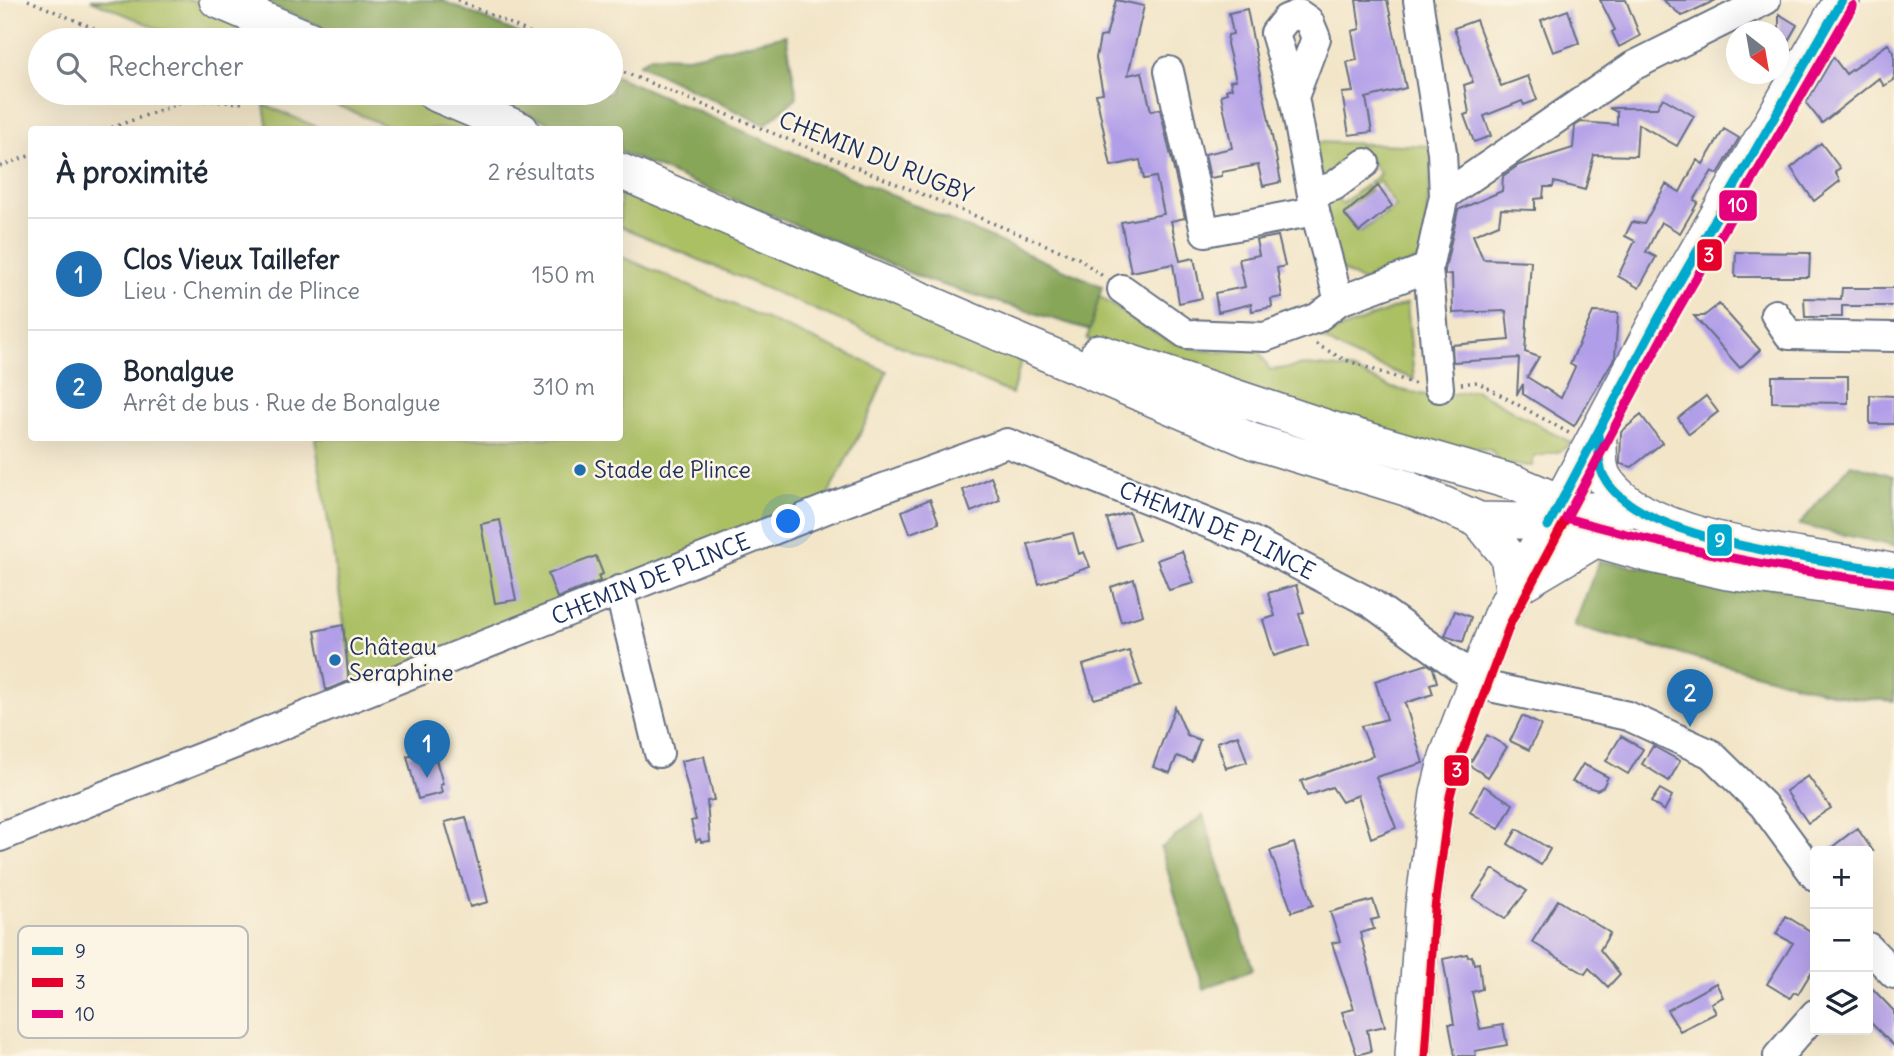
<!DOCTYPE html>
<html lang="fr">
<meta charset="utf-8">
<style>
body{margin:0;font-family:Delius,sans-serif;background:#f2f2f3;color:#1f2937}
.controls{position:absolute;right:21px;bottom:21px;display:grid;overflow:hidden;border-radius:7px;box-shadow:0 7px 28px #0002}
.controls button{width:63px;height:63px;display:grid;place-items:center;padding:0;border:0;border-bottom:2px solid #e0e1e3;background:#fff;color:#1f2937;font:35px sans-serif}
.compass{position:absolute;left:1726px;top:21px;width:63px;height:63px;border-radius:50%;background:#fff;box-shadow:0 7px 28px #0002;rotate:149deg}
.you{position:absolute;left:789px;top:522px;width:24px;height:24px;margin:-18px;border:5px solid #fff;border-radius:50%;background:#1a73e8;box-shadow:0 0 0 10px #1a73e833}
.badge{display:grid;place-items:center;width:46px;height:46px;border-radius:50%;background:#1f6fb2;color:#fff;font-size:23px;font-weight:700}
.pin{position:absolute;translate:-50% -58px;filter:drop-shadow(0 2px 4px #0008)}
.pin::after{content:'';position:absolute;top:37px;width:24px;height:21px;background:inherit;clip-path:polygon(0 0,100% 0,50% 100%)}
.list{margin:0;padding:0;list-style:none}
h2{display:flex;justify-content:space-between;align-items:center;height:91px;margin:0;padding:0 28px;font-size:30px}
h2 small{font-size:23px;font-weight:400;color:#747a83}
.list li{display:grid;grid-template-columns:46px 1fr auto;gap:21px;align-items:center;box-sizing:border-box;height:112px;padding:0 28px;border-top:2px solid #e0e1e3}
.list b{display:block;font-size:26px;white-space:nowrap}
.list p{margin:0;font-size:23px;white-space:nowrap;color:#747a83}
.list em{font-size:23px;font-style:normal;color:#747a83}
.icon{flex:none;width:38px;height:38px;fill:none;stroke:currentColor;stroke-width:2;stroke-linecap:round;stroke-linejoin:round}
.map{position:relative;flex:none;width:1894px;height:1056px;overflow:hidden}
.search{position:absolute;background:#fff;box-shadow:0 7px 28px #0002;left:28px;top:28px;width:595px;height:77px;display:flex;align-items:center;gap:18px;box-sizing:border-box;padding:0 24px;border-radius:38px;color:#747a83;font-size:26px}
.panel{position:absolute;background:#fff;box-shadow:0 7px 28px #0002;left:28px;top:126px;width:595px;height:315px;border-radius:7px}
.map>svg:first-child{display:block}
</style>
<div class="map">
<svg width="1894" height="1056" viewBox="0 0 1894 1056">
<rect width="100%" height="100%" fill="#fcf5e5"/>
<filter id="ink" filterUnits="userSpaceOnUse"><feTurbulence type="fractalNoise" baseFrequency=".0143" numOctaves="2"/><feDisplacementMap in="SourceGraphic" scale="14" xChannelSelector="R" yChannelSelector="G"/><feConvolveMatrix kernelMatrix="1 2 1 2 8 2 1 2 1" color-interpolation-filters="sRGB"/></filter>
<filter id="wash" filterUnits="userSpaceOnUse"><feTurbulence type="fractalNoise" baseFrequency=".00686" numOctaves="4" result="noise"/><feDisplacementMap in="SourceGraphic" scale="28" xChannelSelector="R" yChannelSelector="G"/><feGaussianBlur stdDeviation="1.57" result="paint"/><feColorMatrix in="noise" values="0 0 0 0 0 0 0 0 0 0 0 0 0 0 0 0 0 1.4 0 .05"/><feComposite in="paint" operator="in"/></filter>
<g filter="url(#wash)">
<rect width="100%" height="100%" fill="#f2e5c8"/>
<!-- green -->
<path fill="#abbf63" stroke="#637760" stroke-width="2" d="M 91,0 L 194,0 L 289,40 L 185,40 Z
M 308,93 L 411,93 L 496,129 L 394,129 Z
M 264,105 L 322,129 L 268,129 Z
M 1313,142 L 1433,146 L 1423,258 L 1363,282 L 1337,267 L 1324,199 L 1334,193 L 1342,204 L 1366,185 L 1371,190 L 1342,212 L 1359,233 L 1396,207 L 1379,181 L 1372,186 L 1369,183 L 1380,174 L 1361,147 L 1322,177 Z
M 620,182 L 1023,354 L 1012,394 L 620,226 Z
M 620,256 L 887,371 L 867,420 L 824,502 L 354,687 L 315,438 L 620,438 Z
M 1099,296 C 1157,335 1184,361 1258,349 L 1270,370 L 1306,365 L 1350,369 L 1392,388 L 1435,397 L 1475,390 L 1572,443 L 1560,451 L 1534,457 L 1532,466 L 1501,464 L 1491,450 L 1461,446 L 1449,457 L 1278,405 L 1087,339 Z
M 1407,303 L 1414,379 L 1355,357 L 1304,328 L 1328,316 L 1334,332 Z"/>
<!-- forest -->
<path fill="#88a659" stroke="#526a5c" stroke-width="2" d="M 258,0 L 441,0 L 534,40 L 353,40 Z
M 786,35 L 797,97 L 765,125 L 639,64 L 651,56 L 688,57 Z
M 611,74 L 1102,286 L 1090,330 L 929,281 L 620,152 L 620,130 L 564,129 L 477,93 L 611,93 Z
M 1851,464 L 1894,476 L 1894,546 L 1799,525 Z
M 1599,561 L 1894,605 L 1894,701 L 1846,697 L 1574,626 Z
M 1203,815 L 1253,969 L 1203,989 L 1161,848 Z"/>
<g id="blocks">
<!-- building -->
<path fill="#b19ee9" d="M 1116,0 L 1144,6 L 1128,75 L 1142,72 L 1151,111 L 1160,109 L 1185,218 L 1171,221 L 1180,261 L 1194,258 L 1202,298 L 1179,303 L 1173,264 L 1131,272 L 1121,222 L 1164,214 L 1156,177 L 1144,179 L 1140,160 L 1111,166 L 1096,94 L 1103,93 L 1096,58 L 1100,37 L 1106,36 Z
M 1356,0 L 1387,0 L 1406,88 L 1366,98 L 1372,132 L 1349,135 L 1342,93 L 1353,92 L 1347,62 L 1357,60 L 1352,31 L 1360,29 Z
M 1600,0 L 1626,0 L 1640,36 L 1619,47 L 1612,32 L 1615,30 Z
M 1663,0 L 1716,0 L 1682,16 Z
M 1247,9 L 1281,182 L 1263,186 L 1258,165 L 1222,172 L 1222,176 L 1210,178 L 1205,154 L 1232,148 L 1221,95 L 1227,93 L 1226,90 L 1232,88 L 1230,81 L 1236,80 L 1227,44 L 1228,35 L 1233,34 L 1229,13 Z
M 1568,10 L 1579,43 L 1553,52 L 1541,20 Z
M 1779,14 L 1797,25 L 1779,57 Z
M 1476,20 L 1501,86 L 1528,76 L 1537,100 L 1524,105 L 1522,101 L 1484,116 L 1491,136 L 1474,142 L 1464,115 L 1469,113 L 1464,85 L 1473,82 L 1454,28 Z
M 1888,44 L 1894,52 L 1894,80 L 1884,86 L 1879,78 L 1822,123 L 1806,103 L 1833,57 L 1846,74 Z
M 1663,98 L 1694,116 L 1677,146 L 1638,124 L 1636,156 L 1594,155 L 1585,190 L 1554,182 L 1553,187 L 1544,187 L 1543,198 L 1535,199 L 1535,210 L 1501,209 L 1499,224 L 1473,235 L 1483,259 L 1531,261 L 1525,352 L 1539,357 L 1527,377 L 1561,398 L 1575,367 L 1570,364 L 1593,312 L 1618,313 L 1615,357 L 1574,426 L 1523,394 L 1523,384 L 1517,395 L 1519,358 L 1453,362 L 1452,345 L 1509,340 L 1506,311 L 1453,313 L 1452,274 L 1445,275 L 1445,269 L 1458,210 L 1502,191 L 1503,176 L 1519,165 L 1573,148 L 1575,126 L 1581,122 L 1617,125 L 1617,112 L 1609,108 L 1657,108 Z
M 1724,129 L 1739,138 L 1718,174 L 1712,171 L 1694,200 L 1698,202 L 1680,233 L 1661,222 L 1646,252 L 1656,257 L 1639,288 L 1618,276 L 1635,241 L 1625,236 L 1632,222 L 1644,224 L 1666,184 L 1680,192 L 1697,160 L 1703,164 Z
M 1821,143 L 1840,168 L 1835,172 L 1840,181 L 1814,201 L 1791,168 Z
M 1378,186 L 1392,206 L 1359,232 L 1344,214 Z
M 1278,236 L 1285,266 L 1277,268 L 1282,297 L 1271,299 L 1272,307 L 1252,311 L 1251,304 L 1218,312 L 1215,293 L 1245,287 L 1239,259 L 1259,255 L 1256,240 Z
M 1736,252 L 1810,253 L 1809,277 L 1735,277 Z
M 1842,288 L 1894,288 L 1894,306 L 1842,306 L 1842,317 L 1805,317 L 1804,298 L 1841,299 Z
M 1719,304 L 1760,350 L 1740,368 L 1694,316 L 1704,316 Z
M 1772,376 L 1848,376 L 1848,403 L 1772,402 Z
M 1870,395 L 1894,396 L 1894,424 L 1870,424 Z
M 1706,396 L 1718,412 L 1689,434 L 1678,418 Z
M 1641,415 L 1662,443 L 1632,467 L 1620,464 L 1621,432 Z
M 991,477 L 1000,500 L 971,512 L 963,490 Z
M 930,499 L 939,523 L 910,533 L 902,511 Z
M 1129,512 L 1139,540 L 1116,548 L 1107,519 Z
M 500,520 L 516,600 L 495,603 L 481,524 Z
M 1073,533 L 1079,554 L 1084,552 L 1090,567 L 1039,584 L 1028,544 Z
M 1182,551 L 1194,583 L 1169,590 L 1157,560 Z
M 596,556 L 603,574 L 598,576 L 600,581 L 557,598 L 548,574 Z
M 1134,579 L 1143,615 L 1121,622 L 1111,587 Z
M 1296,585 L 1304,612 L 1299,614 L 1308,645 L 1274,656 L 1263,620 L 1275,616 L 1268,593 Z
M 1455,611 L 1471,617 L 1463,642 L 1445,636 Z
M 343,625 L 349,681 L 326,690 L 315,631 Z
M 1129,651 L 1141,686 L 1094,699 L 1083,665 Z
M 1428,664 L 1433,668 L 1437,682 L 1430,684 L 1433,694 L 1405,703 L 1423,763 L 1376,777 L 1396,828 L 1371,838 L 1358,795 L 1342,802 L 1332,787 L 1307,796 L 1301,781 L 1373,756 L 1361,726 L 1387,719 L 1375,681 Z
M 1175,707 L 1187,735 L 1200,740 L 1192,762 L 1177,756 L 1170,773 L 1153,767 Z
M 1522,716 L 1541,725 L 1529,750 L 1510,741 Z
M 1238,735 L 1247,762 L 1226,768 L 1217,742 Z
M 1487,735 L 1507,747 L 1488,777 L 1469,765 Z
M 1621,736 L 1643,749 L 1628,774 L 1606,761 Z
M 1653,746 L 1680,761 L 1669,781 L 1642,764 Z
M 433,749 L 443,784 L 440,785 L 442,793 L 418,799 L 407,756 Z
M 704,756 L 714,800 L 707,801 L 710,841 L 701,842 L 700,839 L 696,841 L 691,821 L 696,820 L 681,761 Z
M 1583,764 L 1608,777 L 1603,787 L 1597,790 L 1572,782 Z
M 1808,776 L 1831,808 L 1808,823 L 1786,791 Z
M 1484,786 L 1513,804 L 1499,829 L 1470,812 Z
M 1660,789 L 1672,796 L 1664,811 L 1651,802 Z
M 466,817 L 488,902 L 470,907 L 445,822 Z
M 1857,828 L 1873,851 L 1827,851 Z
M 1517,829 L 1550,849 L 1541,865 L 1508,844 Z
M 1294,843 L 1313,905 L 1292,912 L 1270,851 Z
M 1493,869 L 1527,891 L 1505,919 L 1473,898 Z
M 1373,900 L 1379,918 L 1371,920 L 1374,929 L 1360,933 L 1385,1026 L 1367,1030 L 1371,1051 L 1357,1055 L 1342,1012 L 1354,1009 L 1332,943 L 1340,941 L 1330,912 Z
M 1558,900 L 1610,933 L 1600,950 L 1620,974 L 1608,987 L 1589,968 L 1585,974 L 1532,942 Z
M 1786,916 L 1815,934 L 1815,966 L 1798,994 L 1794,992 L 1790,998 L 1767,984 L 1793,943 L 1776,934 Z
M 1467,954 L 1468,957 L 1472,956 L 1474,964 L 1479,963 L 1482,989 L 1472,992 L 1480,1029 L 1503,1025 L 1507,1045 L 1475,1051 L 1476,1056 L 1455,1056 L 1449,1024 L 1454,1024 L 1443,959 Z
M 1716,983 L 1723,997 L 1711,1003 L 1716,1013 L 1680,1031 L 1667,1010 Z
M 1868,984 L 1894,1011 L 1894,1046 L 1868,1020 Z"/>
</g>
</g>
<g filter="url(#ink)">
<use href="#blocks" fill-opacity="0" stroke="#666f83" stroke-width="2"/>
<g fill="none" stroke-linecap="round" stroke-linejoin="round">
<defs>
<g id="minor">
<path d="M 1418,0 L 1442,152 L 1444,196 L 1428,268 L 1439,388"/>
<path d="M 1169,71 L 1205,232 L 1315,211"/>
<path d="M 1294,97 L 1316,38 L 1309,21 L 1299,14 L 1286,19 L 1275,33 L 1294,97 L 1315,211 L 1339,301"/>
<path d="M 1312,194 L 1334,186 L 1365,163"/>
<path d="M 1444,196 L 1633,66 L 1766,0"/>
<path d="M 1122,289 L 1186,334 L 1265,337 L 1317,318 L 1339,301 L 1428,268"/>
<path d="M 1775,314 L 1789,335 L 1894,337"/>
<path d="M 619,590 L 659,753"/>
<path id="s1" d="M 0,837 L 829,508 L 1007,443 L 1250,540 L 1371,603 L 1476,679 L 1495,688 L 1628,716 L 1711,754 L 1763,805 L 1815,876"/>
<path d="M 1868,947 L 1894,974"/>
<path d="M 1778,1056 L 1815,1014"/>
</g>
<path id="major" d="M 217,0 L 311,40
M 434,93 L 521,130
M 620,171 L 1252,441 L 1406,488 L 1479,520 L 1529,521 L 1647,554 L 1727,572 L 1894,595
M 1099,352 L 1337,431 L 1515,483 L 1562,503 L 1585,510 L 1635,510
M 1598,435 C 1601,451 1596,466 1606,481 C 1650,546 1820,555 1894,572
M 1479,520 L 1508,556 L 1513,589
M 1516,587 L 1595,540
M 1413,1056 L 1423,907 L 1438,794 L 1447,757 L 1500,617 L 1658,319 L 1842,0"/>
</defs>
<!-- minor casing -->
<use href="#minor" stroke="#666f83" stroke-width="32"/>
<!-- major casing -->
<use href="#major" stroke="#666f83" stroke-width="38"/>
<!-- path -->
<path stroke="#666f83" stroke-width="3.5" stroke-dasharray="2 5" stroke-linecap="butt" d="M 28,0 L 121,40
M 458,0 L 546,40
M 611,67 L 1078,258 L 1104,277
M 105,130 L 189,100 L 245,103
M 0,166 L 32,155
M 1316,344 L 1343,359 L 1415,384
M 1461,384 L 1477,382 L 1569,433"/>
<!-- minor -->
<use href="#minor" stroke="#fff" stroke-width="28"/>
<!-- major -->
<use href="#major" stroke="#fff" stroke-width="35"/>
<defs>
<path id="bus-1" d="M 1598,435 C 1600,449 1597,464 1604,477 C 1638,543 1826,559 1894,572
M 1548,526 L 1658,319 L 1842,0"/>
<path id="bus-2" d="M 1425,1056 L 1435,908 L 1450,796 L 1459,761 L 1511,622 L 1669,325 L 1853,6"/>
<path id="bus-3" d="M 1853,6 L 1669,325 L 1566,518 C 1674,548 1782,571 1894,583"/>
</defs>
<!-- bus-1 casing -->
<use href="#bus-1" stroke="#fcf5e5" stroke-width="14"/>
<!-- bus-2 casing -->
<use href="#bus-2" stroke="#fcf5e5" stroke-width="14"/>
<!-- bus-3 casing -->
<use href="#bus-3" stroke="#fcf5e5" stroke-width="14"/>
<!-- bus-1 -->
<use href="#bus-1" stroke="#00a9ce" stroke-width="9"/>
<!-- bus-2 -->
<use href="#bus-2" stroke="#e4002b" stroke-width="9"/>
<!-- bus-3 -->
<use href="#bus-3" stroke="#e5007d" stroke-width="9"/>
</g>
</g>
<!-- markers -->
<g fill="#1f6fb2" stroke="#fcf5e5" stroke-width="2.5">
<circle cx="580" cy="470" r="7"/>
<circle cx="335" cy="660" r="7"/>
</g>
<g text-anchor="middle" stroke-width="5" stroke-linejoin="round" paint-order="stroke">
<!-- street labels -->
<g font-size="23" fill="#1b2f5e" stroke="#fcf5e5">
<text transform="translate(876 157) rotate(22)" y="8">CHEMIN DU RUGBY</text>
<text dy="8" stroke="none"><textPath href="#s1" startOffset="1309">CHEMIN DE PLINCE</textPath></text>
<text dy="8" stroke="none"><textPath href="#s1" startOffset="700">CHEMIN DE PLINCE</textPath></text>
</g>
<!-- poi labels -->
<g font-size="23" fill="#1b2f5e" stroke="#fcf5e5" text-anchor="start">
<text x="594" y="478">Stade de Plince</text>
<text x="349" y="655">Château<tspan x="349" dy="26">Seraphine</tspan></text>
</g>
</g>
<!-- legend -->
<rect x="18" y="926" width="230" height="112" rx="10" fill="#fcf5e5" stroke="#b8babc" stroke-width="2"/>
<rect x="32" y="947" width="31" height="8" fill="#00a9ce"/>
<rect x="32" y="978" width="31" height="9" fill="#e4002b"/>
<rect x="32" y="1010" width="31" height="8" fill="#e5007d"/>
<g font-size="19" fill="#1b2f5e">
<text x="75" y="958">9</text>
<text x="75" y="989">3</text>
<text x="75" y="1021">10</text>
</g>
<g stroke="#fcf5e5" stroke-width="2.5">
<rect x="1718" y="189" width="40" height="33" rx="7" fill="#e5007d"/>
<rect x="1696" y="238" width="27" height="34" rx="7" fill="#e4002b"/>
<rect x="1706" y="523" width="27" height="34" rx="7" fill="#00a9ce"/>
<rect x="1443" y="754" width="27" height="33" rx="7" fill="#e4002b"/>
</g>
<g font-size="19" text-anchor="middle" font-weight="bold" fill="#fff">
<text x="1738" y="212">10</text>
<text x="1709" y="262">3</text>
<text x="1720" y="547">9</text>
<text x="1457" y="777">3</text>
</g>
</svg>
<div class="controls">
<button>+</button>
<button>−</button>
<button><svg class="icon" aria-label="layers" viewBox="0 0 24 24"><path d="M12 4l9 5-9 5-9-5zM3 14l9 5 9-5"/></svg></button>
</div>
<svg class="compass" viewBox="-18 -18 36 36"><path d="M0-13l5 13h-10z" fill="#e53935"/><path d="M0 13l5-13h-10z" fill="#747a83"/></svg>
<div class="you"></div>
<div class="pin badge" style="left:427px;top:778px">1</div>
<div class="pin badge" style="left:1690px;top:727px">2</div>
<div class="search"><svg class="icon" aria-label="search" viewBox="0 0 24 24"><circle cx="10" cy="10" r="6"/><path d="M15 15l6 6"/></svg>Rechercher</div>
<section class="panel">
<h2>À proximité<small>2 résultats</small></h2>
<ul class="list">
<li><span class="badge">1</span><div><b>Clos Vieux Taillefer</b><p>Lieu · Chemin de Plince</p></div><em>150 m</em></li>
<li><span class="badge">2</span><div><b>Bonalgue</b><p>Arrêt de bus · Rue de Bonalgue</p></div><em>310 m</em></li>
</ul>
</section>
</div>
